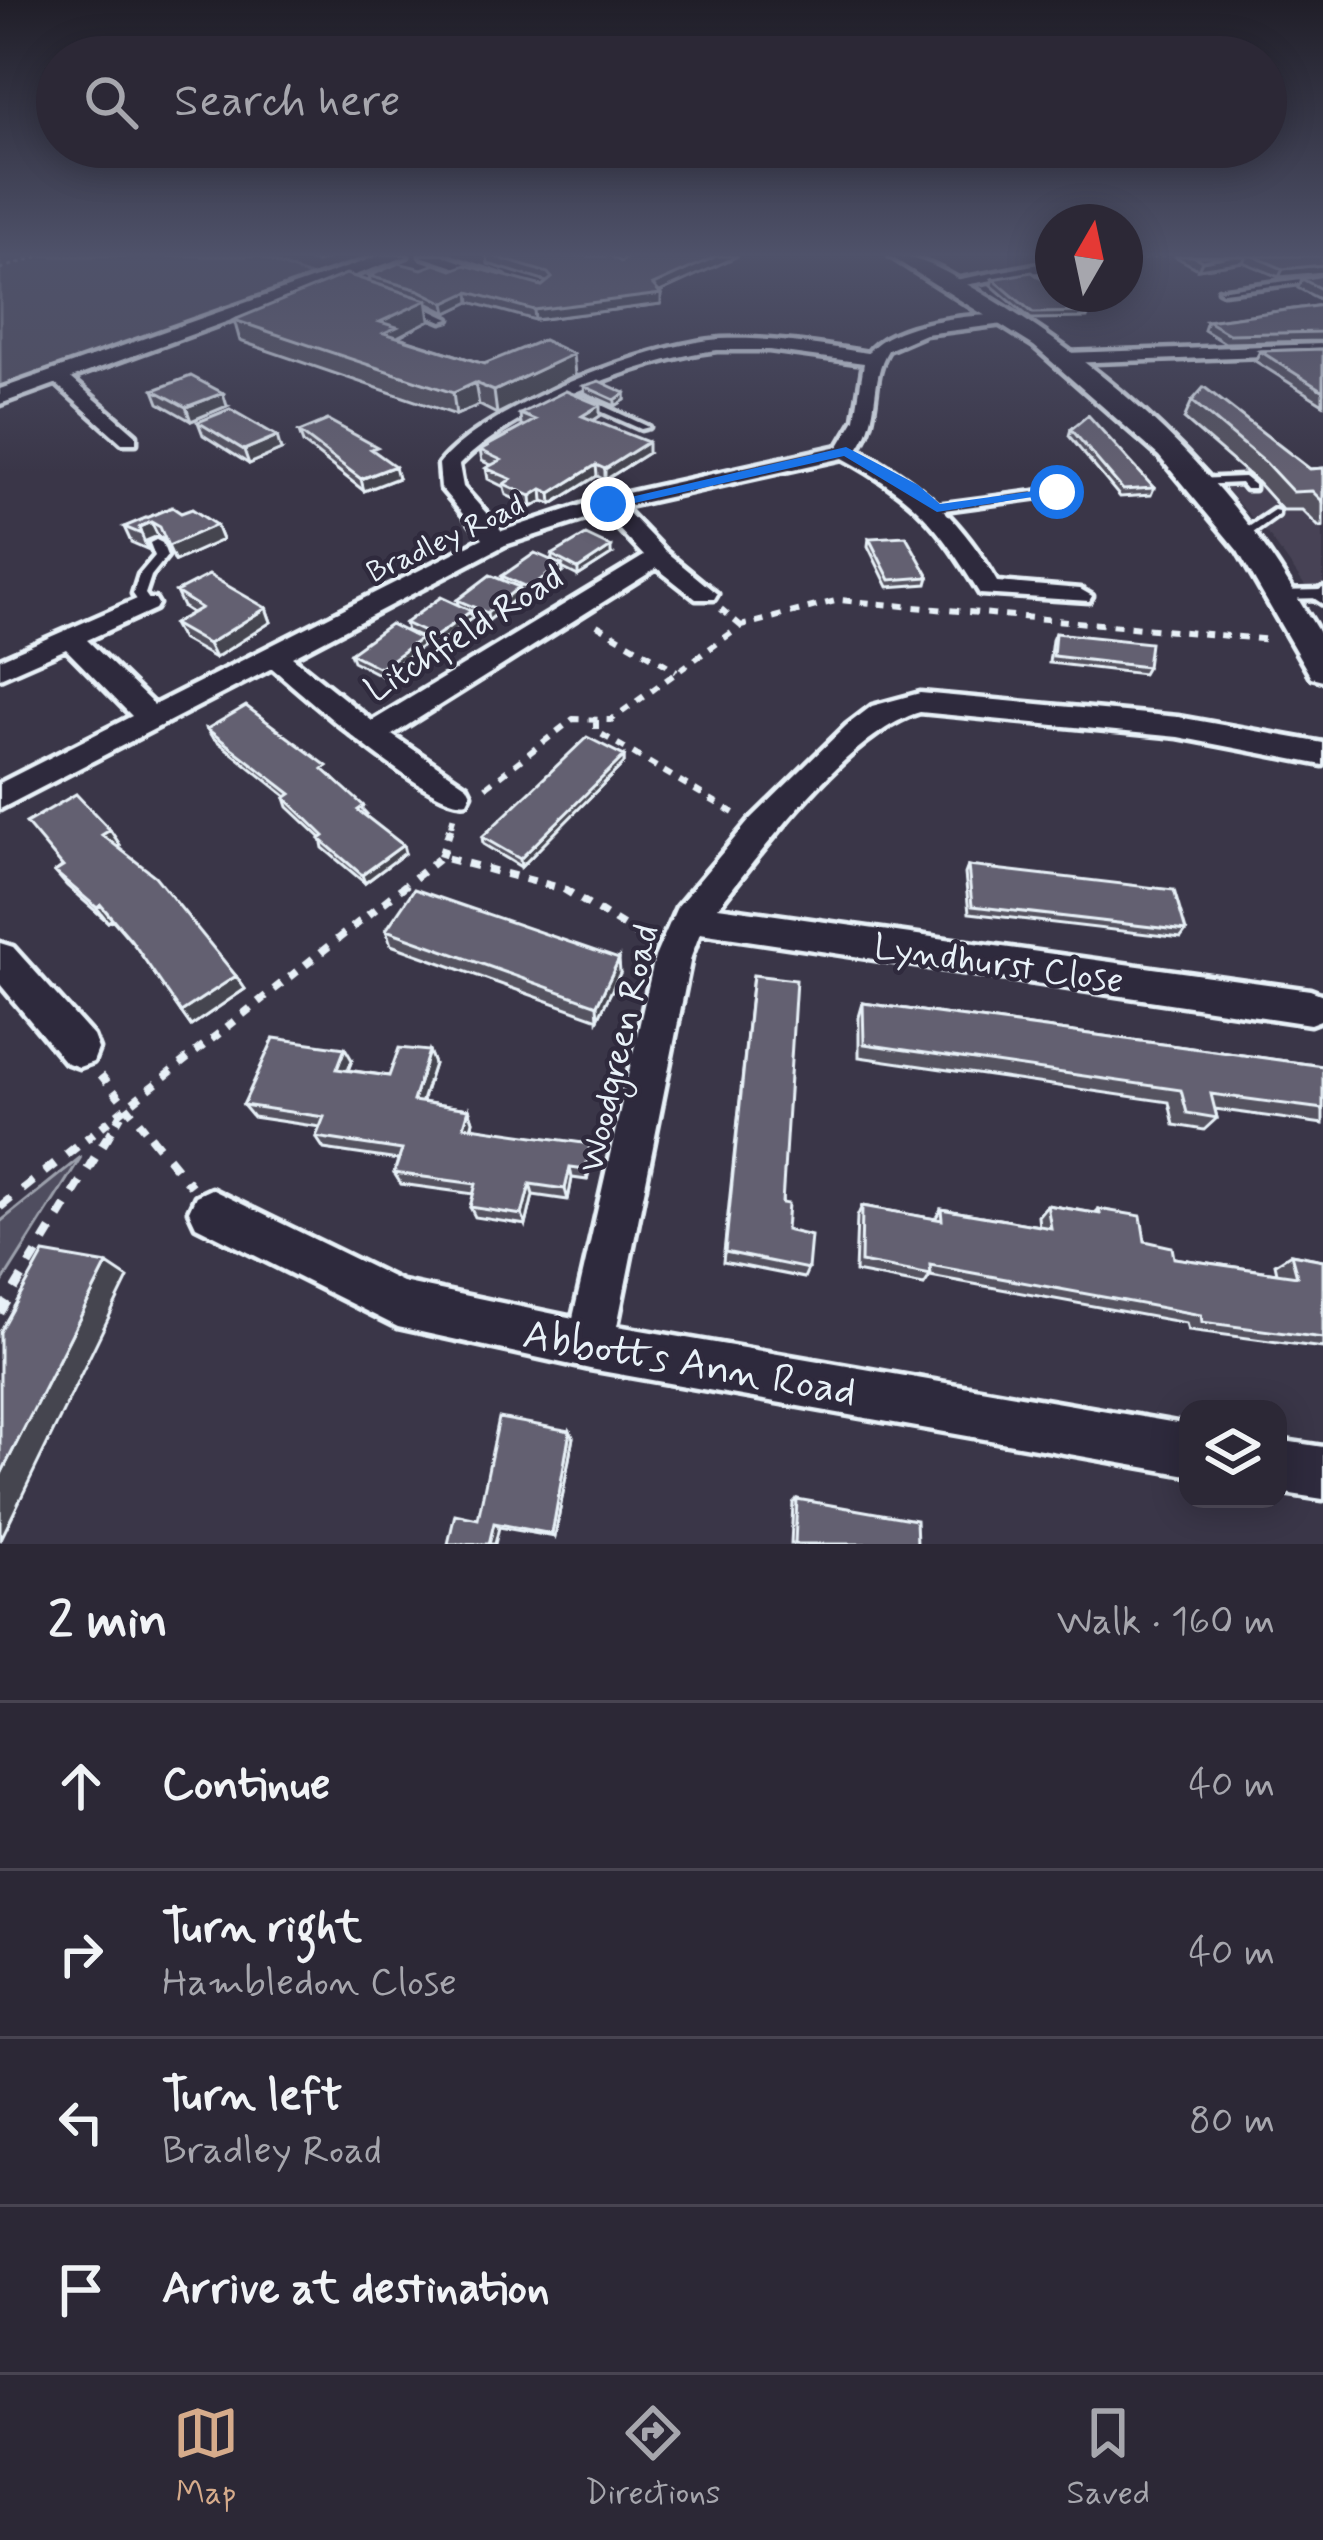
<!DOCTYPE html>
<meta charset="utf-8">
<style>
body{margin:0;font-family:Mynerve,sans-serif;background:#383442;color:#f1f3f6}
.controls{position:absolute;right:36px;bottom:36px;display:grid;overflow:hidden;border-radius:24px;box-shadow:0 6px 30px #0003}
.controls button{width:108px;height:108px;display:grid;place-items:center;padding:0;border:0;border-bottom:3px solid #484451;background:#2c2836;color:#f1f3f6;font:60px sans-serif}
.compass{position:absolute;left:1035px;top:204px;width:108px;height:108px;border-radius:50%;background:#2c2836;box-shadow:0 6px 30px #0003;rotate:9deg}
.stop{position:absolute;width:36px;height:36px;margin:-27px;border:9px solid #1a73e8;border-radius:50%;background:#fff}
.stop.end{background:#1a73e8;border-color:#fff;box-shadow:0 3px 12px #0008}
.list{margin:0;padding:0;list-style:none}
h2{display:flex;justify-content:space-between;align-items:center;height:156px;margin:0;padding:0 48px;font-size:51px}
h2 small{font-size:39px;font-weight:400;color:#a6a6ad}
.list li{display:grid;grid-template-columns:78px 1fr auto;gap:36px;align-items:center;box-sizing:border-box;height:168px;padding:0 48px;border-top:3px solid #484451}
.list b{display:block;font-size:45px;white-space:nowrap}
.list p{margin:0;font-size:39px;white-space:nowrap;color:#a6a6ad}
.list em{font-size:39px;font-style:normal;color:#a6a6ad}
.icon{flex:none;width:66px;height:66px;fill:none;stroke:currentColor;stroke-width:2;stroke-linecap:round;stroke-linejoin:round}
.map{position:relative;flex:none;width:1323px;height:1544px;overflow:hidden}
.search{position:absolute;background:#2c2836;box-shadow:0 6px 30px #0003;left:36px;right:36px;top:36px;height:132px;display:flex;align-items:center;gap:30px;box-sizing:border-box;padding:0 42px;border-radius:66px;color:#a6a6ad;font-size:45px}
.sheet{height:828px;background:#2c2836}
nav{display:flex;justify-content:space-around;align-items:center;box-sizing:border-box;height:168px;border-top:3px solid #484451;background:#2c2836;font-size:33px;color:#a6a6ad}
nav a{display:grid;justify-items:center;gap:6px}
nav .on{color:#d6ab8b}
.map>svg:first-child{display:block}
</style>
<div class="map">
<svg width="1323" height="1544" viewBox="0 0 1323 1544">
<rect width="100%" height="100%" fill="#3a3648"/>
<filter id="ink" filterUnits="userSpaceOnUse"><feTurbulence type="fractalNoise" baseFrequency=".00833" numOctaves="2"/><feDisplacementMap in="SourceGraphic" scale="24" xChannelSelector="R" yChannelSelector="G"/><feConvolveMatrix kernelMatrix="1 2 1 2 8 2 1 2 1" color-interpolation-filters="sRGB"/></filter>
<g filter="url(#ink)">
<!-- built -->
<path fill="#464354" d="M 1297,467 L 1323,484 L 1323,611 L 1270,537 L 1211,474 Z"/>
<!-- green -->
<path fill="#504e5f" stroke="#9ca0ac" stroke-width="3" d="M 0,256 L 258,256 L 320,280 L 0,391 Z
M 81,1157 L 0,1286 L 0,1222 Z"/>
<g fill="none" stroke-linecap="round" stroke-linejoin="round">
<defs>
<path id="lane" d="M 1323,276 L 1323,280 L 1223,292 L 1219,290 Z
M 409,303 L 415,303 L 449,319 L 442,321 L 409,307 Z
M 578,397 L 584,397 L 649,427 L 641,429 L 578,401 Z
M 1244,477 L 1254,485 L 1254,489 L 1246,489 L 1241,483 L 1196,485 L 1191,482 L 1196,479 Z
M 1057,489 L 1062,492 L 1061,494 L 937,511 L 932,508 L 937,505 Z
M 1274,510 L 1278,511 L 1278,515 L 1246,538 L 1238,538 L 1238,534 Z
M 156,540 L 162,543 L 167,556 L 151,576 L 145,594 L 152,604 L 146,608 L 142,607 L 133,594 L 139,575 L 155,556 L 150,543 Z
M 1323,590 L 1323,598 L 1278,599 L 1272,595 L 1278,591 Z"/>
<path id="street" d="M 421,256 L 444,256 L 504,277 L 497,281 Z
M 1044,263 L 1049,270 L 953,287 L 945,282 Z
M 1019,316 L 1019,322 L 925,334 L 888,350 C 869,380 882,415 858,449 C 920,482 963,521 997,582 L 1080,589 L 1092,596 L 1089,601 L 980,594 C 937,525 917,498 843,458 L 623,507 L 666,552 L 717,594 L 714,599 L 696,599 L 657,568 L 392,735 L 467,786 L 471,794 L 467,802 C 434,812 303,694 272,668 L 0,809 L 0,783 L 132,716 L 66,649 L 0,678 L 0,659 L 137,599 L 155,599 L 158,604 L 155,609 L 87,640 L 154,705 L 483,538 L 441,488 L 439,464 C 485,407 648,344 721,339 C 770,337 819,345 868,353 C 891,321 981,312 1019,316 ZM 717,350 L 769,350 L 864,363 L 855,419 L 839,446 L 600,499 L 502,531 L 463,487 L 459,465 C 514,409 641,359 717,350 ZM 604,513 L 644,556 L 372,721 L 292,657 L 505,545 Z
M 1323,344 L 1323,354 L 1066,363 L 1057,358 L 1066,353 Z
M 52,372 L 64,372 L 136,435 L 136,443 L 122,443 L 52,380 Z
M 1323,588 L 1323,604 L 1309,595 Z
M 920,693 L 1178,717 L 1323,743 L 1323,765 L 1178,737 L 920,712 C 849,733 765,847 718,907 L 1310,990 L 1323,995 L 1323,1019 L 1310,1024 L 700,933 L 691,957 L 617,1326 L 1188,1425 L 1188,1475 L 590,1369 L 398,1327 L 196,1226 L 189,1211 L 196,1196 L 211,1189 L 402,1282 L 573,1318 L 655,957 L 677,907 L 750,820 L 847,725 L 872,706 Z
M 0,943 L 13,947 L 93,1036 L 98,1049 L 93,1062 L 79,1067 L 65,1062 L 0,984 Z
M 1278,1440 L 1323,1447 L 1323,1499 L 1278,1492 Z"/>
<path id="secondary" d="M 379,256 L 407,256 L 0,404 L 0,389 Z
M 890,256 C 925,256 952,276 982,293 C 1110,369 1226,474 1301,604 C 1308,616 1320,631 1323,644 C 1323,655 1323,669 1323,680 L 1311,677 L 1238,551 L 1159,456 L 1034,346 Z"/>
</defs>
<!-- lane casing -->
<use href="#lane" stroke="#e8f1f8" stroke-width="9"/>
<!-- street casing -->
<use href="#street" stroke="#e8f1f8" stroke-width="9"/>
<!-- secondary casing -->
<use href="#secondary" stroke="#e8f1f8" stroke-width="9"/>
<!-- path-far3 -->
<path stroke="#e8f1f8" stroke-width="3" stroke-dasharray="4.5 4.5" stroke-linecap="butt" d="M 1125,262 L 1164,256
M 0,269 L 40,256"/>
<!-- path-far2 -->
<path stroke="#e8f1f8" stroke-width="6" stroke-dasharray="9 9" stroke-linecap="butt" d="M 721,609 L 741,626
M 597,625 L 677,671
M 596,720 L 596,731 L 737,815
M 486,787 L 573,719 L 611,720 L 741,626 L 839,600 L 1272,640
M 451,826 L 454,815"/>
<!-- path-far1 -->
<path stroke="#e8f1f8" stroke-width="8" stroke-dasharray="10 10" stroke-linecap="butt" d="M 441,857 L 452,823
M 101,1075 L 153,1139
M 86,1139 L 441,857 L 564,889 L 647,941
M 107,1139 L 121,1115"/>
<!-- path -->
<path stroke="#e8f1f8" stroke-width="9" stroke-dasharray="14 14" stroke-linecap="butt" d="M 150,1136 L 191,1186
M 0,1207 L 90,1136
M 0,1313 L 108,1136"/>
<!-- lane -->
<use href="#lane" fill="#2f2a3d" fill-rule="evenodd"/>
<!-- street -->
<use href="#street" fill="#2f2a3d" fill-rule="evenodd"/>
<!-- secondary -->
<use href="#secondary" fill="#2f2a3d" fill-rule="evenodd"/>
</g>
<!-- wall -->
<path fill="#555361" stroke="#e8f1f8" stroke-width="3" d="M 297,256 L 334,256 L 317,263 Z
M 487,256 L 611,256 L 621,262 L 625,259 L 619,256 L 738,256 L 659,292 L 661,304 L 535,320 L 470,302 L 447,313 L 427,303 L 430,320 L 399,336 L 399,337 L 484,364 L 575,375 L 497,414 L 479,405 L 456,415 L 240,341 L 234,320 L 370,282 L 369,276 L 422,269 L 452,270 L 542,286 L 547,282 L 488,264 Z
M 1174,256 L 1323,256 L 1279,277 L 1243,262 L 1198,269 Z
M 1323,275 L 1323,301 L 1298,288 L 1302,279 Z
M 993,279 L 1089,312 L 1087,318 L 1031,319 L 991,285 Z
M 1323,305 L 1323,341 L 1225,343 L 1204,330 L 1207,321 Z
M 1323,349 L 1323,404 L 1255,361 L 1260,351 Z
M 584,386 L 625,393 L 625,400 L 615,406 L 585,393 Z
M 154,390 L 227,406 L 191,421 L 159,403 Z
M 1192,401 L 1310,469 L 1323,468 L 1323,527 L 1319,527 L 1302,510 L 1282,510 L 1257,482 L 1184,419 Z
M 520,414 L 600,416 L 593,421 L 648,453 L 605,480 L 597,476 L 552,504 L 543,501 L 532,507 L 506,495 L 504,487 L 488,479 L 486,468 L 491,465 L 482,461 L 480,450 L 524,426 L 521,425 Z
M 198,422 L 281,450 L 249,464 L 203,435 Z
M 1071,429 L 1154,488 L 1151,495 L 1120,497 L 1069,436 Z
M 299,432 L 379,455 L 398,478 L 364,491 L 303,443 Z
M 181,513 L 216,525 L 222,540 L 175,561 L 166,541 L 158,536 L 146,541 L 147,549 L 131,542 L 124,527 Z
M 869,538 L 929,577 L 927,584 L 888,587 L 868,546 Z
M 552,555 L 611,555 L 578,576 L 562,568 L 563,572 L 530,596 L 520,591 L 520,595 L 488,621 L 472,614 L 472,618 L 437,645 L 407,631 L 405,623 L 458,604 L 457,600 L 503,581 L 502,576 L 552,560 Z
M 176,592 L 266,608 L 271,622 L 215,658 L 181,639 L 173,624 L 192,613 L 183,607 Z
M 1055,633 L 1147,667 L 1143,674 L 1049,663 L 1052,640 Z
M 422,646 L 382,676 L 353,661 L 350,653 Z
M 207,729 L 330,775 L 367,814 L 365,815 L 405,853 L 365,883 L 323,848 L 321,838 L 288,807 L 285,798 L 287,797 L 212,737 Z
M 624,756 L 624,763 L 521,867 L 483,844 L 482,837 Z
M 110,830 L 120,845 L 117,847 L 236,976 L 245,989 L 191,1026 L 136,947 L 112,919 L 108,922 L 67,886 L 55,872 Z
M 968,866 L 1186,931 L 1181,938 L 969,913 L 965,874 Z
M 386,930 L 620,973 L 598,1019 L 391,945 Z
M 753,975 L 786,1230 L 808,1269 L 804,1278 L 723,1262 Z
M 863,1003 L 1323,1066 L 1323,1124 L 1215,1109 L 1217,1118 L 1204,1130 L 1174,1125 L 1169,1102 L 859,1057 L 859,1017 Z
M 429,1051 L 434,1064 L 422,1102 L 469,1109 L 473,1121 L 472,1127 L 592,1156 L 587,1180 L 572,1178 L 568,1200 L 533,1195 L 526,1225 L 475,1217 L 470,1207 L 474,1194 L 401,1184 L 394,1173 L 398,1160 L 324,1149 L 316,1137 L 320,1127 L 253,1117 L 243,1105 L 352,1060 L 348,1070 L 389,1076 Z
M 1047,1205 L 1095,1213 L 1099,1209 L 1145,1241 L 1174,1258 L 1277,1273 L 1275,1264 L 1291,1254 L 1323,1260 L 1323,1348 L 1188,1330 L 1186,1323 L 930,1276 L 924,1285 L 855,1272 L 857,1217 L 862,1206 L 935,1219 L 941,1209 L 1039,1226 L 1038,1216 Z
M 570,1431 L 573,1437 L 555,1537 L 499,1527 L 478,1519 Z
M 797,1499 L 917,1544 L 791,1544 L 793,1503 Z"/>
<!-- shaded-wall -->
<path fill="#45444f" stroke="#e8f1f8" stroke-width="3" d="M 316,256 L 334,256 L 317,263 Z
M 717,256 L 738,256 L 653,295 L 661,294 L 661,304 L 535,320 L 534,310 L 653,285 Z
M 1229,256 L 1246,256 L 1243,262 L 1198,269 L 1202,261 Z
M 1323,265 L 1323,273 L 1279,277 L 1283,269 Z
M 469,292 L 470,302 L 447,313 L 445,303 Z
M 427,300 L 430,320 L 399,336 L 401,348 L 389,354 L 380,322 Z
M 573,354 L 575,375 L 497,414 L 494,391 Z
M 475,383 L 479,405 L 456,415 L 453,393 Z
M 223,393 L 227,406 L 191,421 L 186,407 Z
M 625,393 L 625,400 L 615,406 L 615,400 Z
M 600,405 L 600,416 L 583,427 L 582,416 Z
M 277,436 L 281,450 L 249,464 L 244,450 Z
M 648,442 L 648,453 L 605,480 L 605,469 Z
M 596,465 L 597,476 L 552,504 L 551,493 Z
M 395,466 L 398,478 L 364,491 L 361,479 Z
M 542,489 L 543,501 L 532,507 L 531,496 Z
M 151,522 L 158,536 L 146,541 L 147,549 L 139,527 Z
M 216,525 L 222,540 L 175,561 L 168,546 Z
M 611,547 L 611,555 L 578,576 L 578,569 Z
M 562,565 L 563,572 L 530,596 L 529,588 Z
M 519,587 L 520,595 L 488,621 L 487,613 Z
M 266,608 L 271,622 L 215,658 L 208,644 Z
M 471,611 L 472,618 L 437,645 L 435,637 Z
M 420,639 L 422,646 L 382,676 L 380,668 Z
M 624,756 L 624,763 L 521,867 L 520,859 Z
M 110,830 L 120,845 L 112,850 L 102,835 Z
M 403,845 L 405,853 L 365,883 L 362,875 Z
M 101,905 L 112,919 L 108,922 L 97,908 Z
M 619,959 L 620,973 L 598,1019 L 597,1005 Z
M 236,976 L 245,989 L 191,1026 L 181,1012 Z
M 345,1048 L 352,1060 L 344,1081 L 337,1069 Z
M 429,1051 L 434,1064 L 418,1113 L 413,1101 Z
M 469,1109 L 473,1121 L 469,1137 L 464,1126 Z
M 590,1144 L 592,1156 L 587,1180 L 586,1169 Z
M 570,1167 L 572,1178 L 568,1200 L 565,1189 Z
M 530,1184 L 533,1195 L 526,1225 L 522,1215 Z
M 107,1264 L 128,1278 L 0,1541 L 0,1476 Z
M 570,1431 L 573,1437 L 555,1537 L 552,1534 Z
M 494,1523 L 499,1527 L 495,1544 L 489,1544 Z"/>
<!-- building -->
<path fill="#636171" stroke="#e8f1f8" stroke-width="3" d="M 492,256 L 611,256 L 621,262 L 630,256 L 717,256 L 653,285 L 661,294 L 534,310 L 469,292 L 445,303 L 419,290 L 369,276 L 399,263 L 422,269 L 435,264 L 452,270 L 465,265 L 542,286 L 552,278 L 548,273 Z
M 1193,256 L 1229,256 L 1202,261 Z
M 1253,256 L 1323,256 L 1323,265 L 1283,269 Z
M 1032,272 L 1053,287 L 1053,294 L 1063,294 L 1089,312 L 1033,313 L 993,279 Z
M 346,274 L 427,300 L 380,322 L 397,327 L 384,333 L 484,364 L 543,340 L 573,354 L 494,391 L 475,383 L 453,393 L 234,320 Z
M 1323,275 L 1323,290 L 1302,279 Z
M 1323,305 L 1323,332 L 1229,334 L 1207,321 Z
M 1323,349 L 1323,391 L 1260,351 Z
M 191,376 L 223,393 L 186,407 L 154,390 Z
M 599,381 L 625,393 L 615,400 L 584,386 Z
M 1204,387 L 1310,469 L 1323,468 L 1323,502 L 1312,491 L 1293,492 L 1266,463 L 1192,401 Z
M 566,391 L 600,405 L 582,416 L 648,442 L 605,469 L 596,465 L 551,493 L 542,489 L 531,496 L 504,484 L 511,479 L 486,468 L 501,460 L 480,450 L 535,420 L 520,414 Z
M 230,409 L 277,436 L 244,450 L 198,422 Z
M 1088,415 L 1154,488 L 1123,490 L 1071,429 Z
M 328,420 L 377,447 L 371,449 L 395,466 L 361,479 L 299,432 Z
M 172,507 L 181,513 L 192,509 L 216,525 L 168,546 L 160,527 L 151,522 L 139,527 L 141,534 L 124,527 Z
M 586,535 L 611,547 L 578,569 L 552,555 Z
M 906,536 L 929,577 L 890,580 L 869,538 Z
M 535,553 L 562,565 L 529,588 L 502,576 Z
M 209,575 L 266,608 L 208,644 L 173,624 L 201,608 L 176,592 Z
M 490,575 L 519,587 L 487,613 L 457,600 Z
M 441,597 L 471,611 L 435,637 L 405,623 Z
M 390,624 L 420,639 L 380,668 L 350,653 Z
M 1055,633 L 1150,643 L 1147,667 L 1053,656 Z
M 246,706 L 327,766 L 323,769 L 364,806 L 358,810 L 403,845 L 362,875 L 320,839 L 324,836 L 285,798 L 291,794 L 207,729 Z
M 587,737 L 624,756 L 520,859 L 482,837 Z
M 76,794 L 110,830 L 102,835 L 155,876 L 236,976 L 181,1012 L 131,940 L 101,905 L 97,908 L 55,872 L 63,867 L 26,823 Z
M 968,866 L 1174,890 L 1186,931 L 972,906 Z
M 414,889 L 619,959 L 597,1005 L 386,930 Z
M 753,975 L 796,980 L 782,1203 L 788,1204 L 786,1230 L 811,1236 L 808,1269 L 725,1252 Z
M 863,1003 L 1323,1066 L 1323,1109 L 1211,1094 L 1217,1118 L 1187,1113 L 1181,1090 L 864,1044 Z
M 274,1038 L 345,1048 L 337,1069 L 389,1076 L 399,1048 L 429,1051 L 413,1101 L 469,1109 L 464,1126 L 590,1144 L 586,1169 L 570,1167 L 565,1189 L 530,1184 L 522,1215 L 470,1207 L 476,1184 L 394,1173 L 402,1150 L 316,1137 L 324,1117 L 243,1105 Z
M 1047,1205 L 1100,1214 L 1099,1209 L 1141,1216 L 1145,1241 L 1172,1247 L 1174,1258 L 1297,1276 L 1291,1254 L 1323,1260 L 1323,1338 L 1202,1322 L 1201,1315 L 930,1265 L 931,1275 L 861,1262 L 862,1206 L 942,1220 L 941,1209 L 1051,1228 Z
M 44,1253 L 107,1264 L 0,1476 L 0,1332 Z
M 499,1418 L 570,1431 L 552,1534 L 494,1523 L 489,1544 L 448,1544 L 455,1514 L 478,1519 Z
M 797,1499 L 916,1520 L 917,1544 L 795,1544 Z"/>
</g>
<!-- sky -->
<linearGradient id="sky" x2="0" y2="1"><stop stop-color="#201e28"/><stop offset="0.54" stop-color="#4f526a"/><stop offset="1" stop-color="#4f526a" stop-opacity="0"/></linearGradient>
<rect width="1323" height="472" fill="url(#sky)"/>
<!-- route -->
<path fill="#1a73e8" d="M 846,447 L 918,485 L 940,504 L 1057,488 L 1064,492 L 937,512 L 844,456 L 608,509 L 601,504 Z"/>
<g text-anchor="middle" stroke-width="9" stroke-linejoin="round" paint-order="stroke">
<!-- far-street labels -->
<g font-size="30" fill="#e8f1f8" stroke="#2f2a3d">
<text transform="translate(445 538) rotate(-25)" y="10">Bradley Road</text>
</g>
<!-- street labels -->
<g font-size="36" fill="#e8f1f8" stroke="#2f2a3d">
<text transform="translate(463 632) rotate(-32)" y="13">Litchfield Road</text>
<text transform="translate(999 962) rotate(8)" y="13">Lyndhurst Close</text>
<text transform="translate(617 1048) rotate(-77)" y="13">Woodgreen Road</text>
</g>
<!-- near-street labels -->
<g font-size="42" fill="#e8f1f8" stroke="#2f2a3d">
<text transform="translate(690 1361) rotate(10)" y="15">Abbotts Ann Road</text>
</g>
</g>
</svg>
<div class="controls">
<button><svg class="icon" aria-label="layers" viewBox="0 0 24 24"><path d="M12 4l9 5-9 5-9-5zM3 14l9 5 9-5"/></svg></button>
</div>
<svg class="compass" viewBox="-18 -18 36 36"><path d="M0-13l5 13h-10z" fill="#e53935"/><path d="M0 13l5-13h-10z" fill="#a6a6ad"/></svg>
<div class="stop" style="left:1057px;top:492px"></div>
<div class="stop end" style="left:608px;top:504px"></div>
<div class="search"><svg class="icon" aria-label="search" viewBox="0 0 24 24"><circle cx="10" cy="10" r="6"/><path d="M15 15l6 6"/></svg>Search here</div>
</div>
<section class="sheet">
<h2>2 min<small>Walk · 160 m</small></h2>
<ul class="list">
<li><svg class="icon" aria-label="ahead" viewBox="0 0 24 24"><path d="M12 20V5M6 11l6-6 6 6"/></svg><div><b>Continue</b></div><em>40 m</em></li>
<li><svg class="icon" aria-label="right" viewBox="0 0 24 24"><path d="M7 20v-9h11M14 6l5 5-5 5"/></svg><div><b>Turn right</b><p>Hambledon Close</p></div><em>40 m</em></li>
<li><svg class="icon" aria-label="left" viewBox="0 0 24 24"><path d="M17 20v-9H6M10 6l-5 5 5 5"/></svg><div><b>Turn left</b><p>Bradley Road</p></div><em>80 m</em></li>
<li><svg class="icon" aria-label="arrive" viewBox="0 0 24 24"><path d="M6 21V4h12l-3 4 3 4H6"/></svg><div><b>Arrive at destination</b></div></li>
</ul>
</section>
<nav>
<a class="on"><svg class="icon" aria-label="map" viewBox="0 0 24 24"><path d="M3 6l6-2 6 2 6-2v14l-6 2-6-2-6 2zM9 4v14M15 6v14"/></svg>Map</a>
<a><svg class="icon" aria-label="directions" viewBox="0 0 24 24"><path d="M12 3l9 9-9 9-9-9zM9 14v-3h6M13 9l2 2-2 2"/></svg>Directions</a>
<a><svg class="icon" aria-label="saved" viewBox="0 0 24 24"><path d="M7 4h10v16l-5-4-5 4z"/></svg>Saved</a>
</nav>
